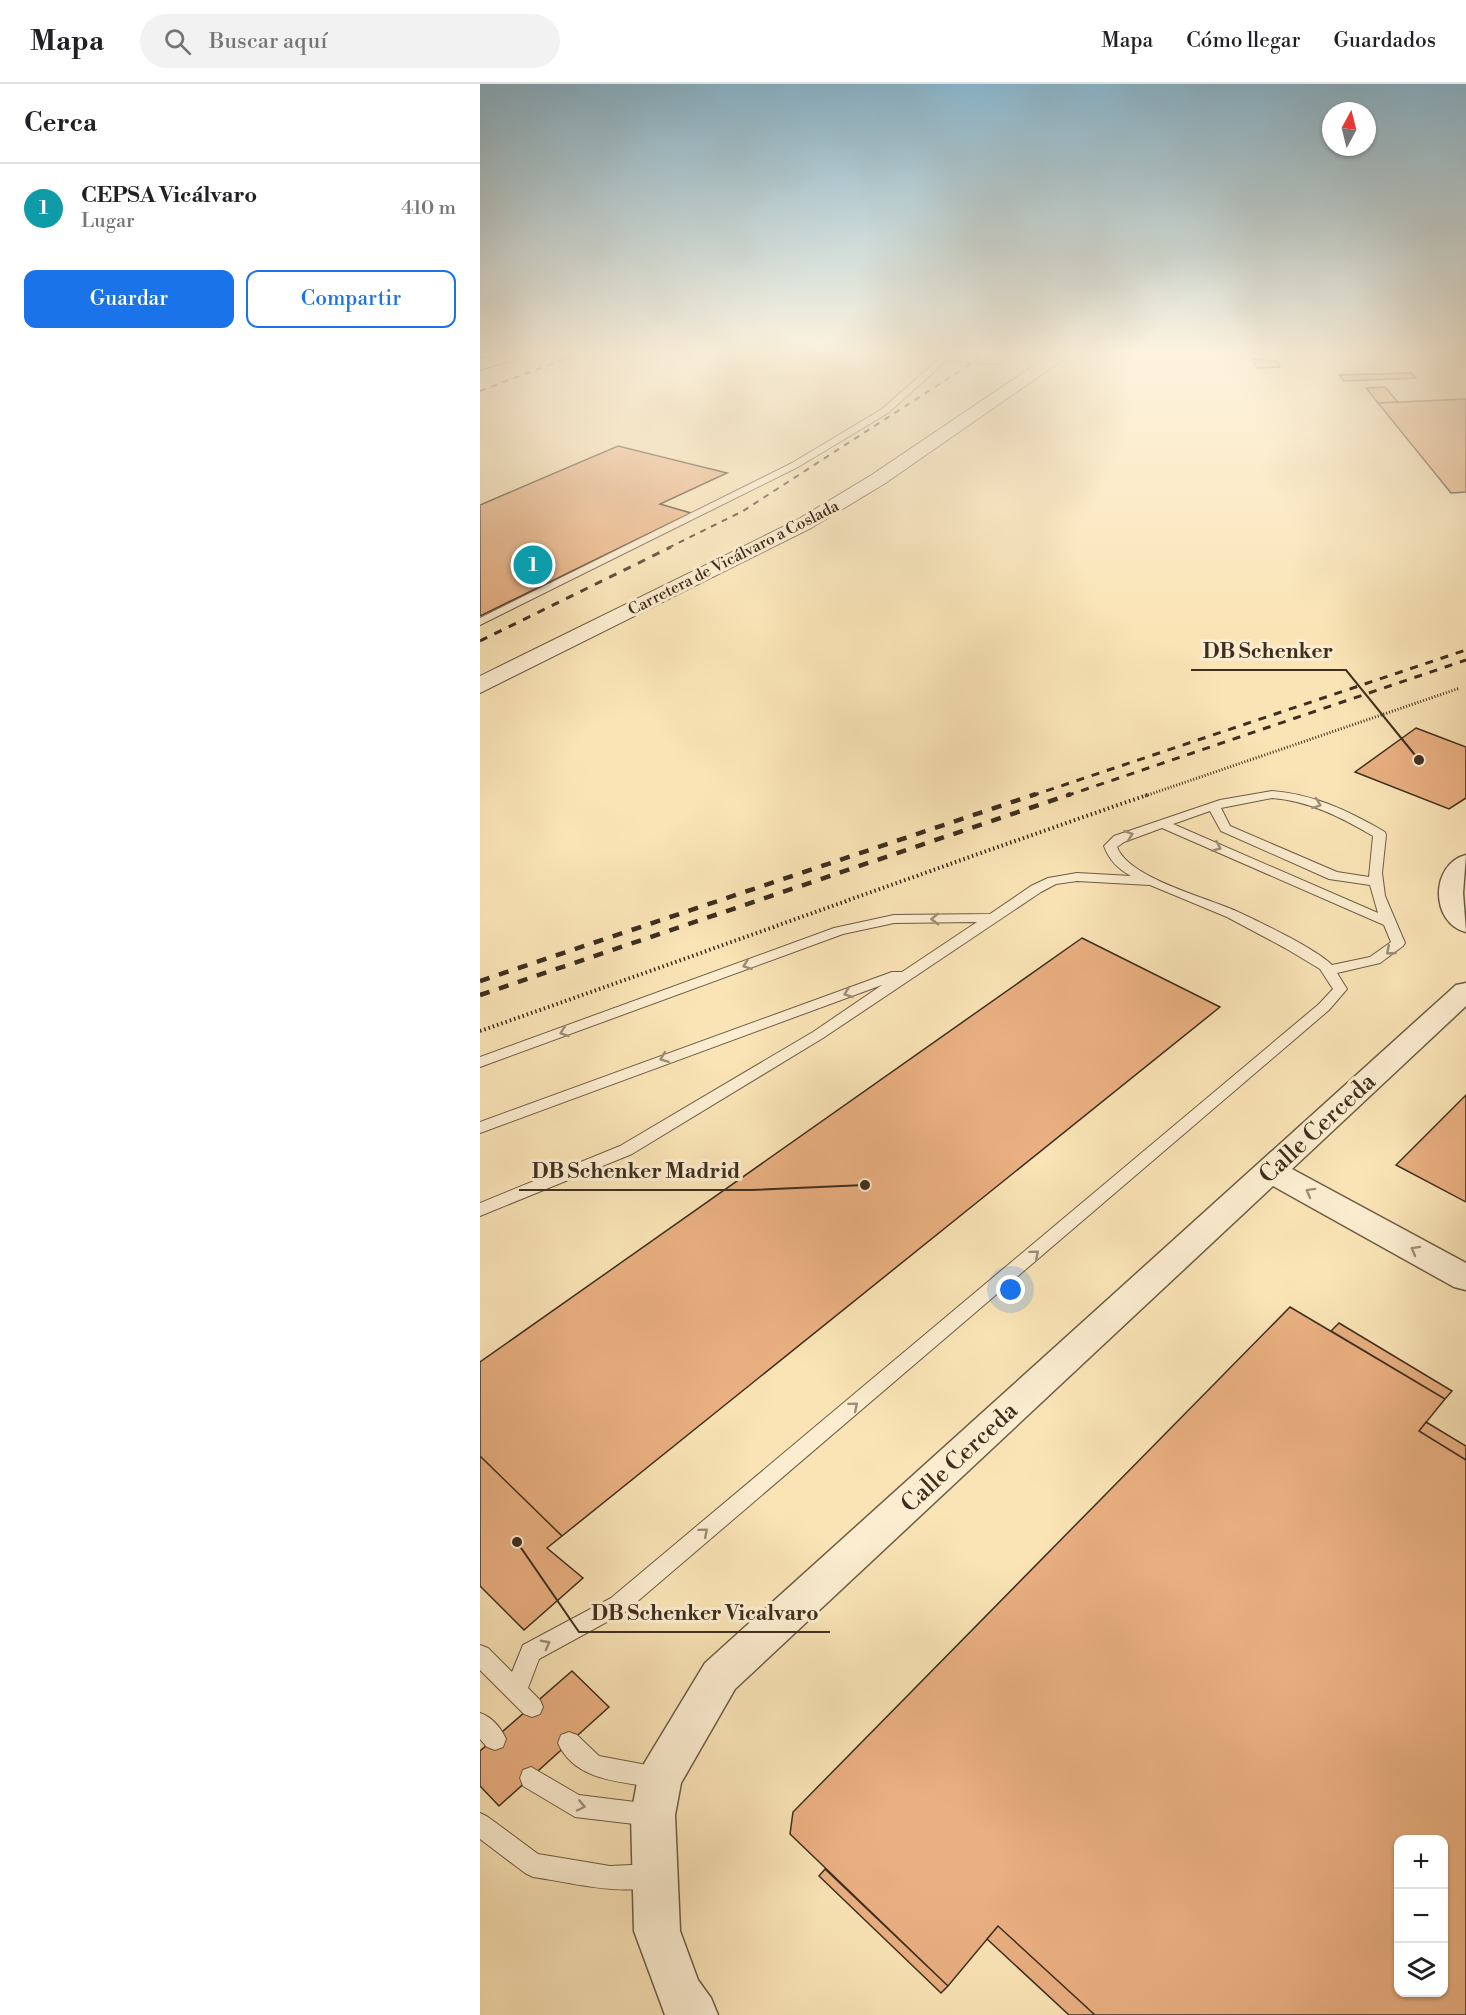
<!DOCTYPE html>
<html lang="es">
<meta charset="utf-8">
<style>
body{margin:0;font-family:"Libre Bodoni",serif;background:#f2f2f2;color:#202124}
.controls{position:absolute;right:18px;bottom:18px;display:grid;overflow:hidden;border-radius:12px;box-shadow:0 2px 4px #0004}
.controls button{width:54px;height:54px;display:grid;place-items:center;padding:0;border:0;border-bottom:2px solid #e0e0e0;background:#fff;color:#202124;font:30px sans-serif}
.compass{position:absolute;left:842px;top:18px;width:54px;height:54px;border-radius:50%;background:#fff;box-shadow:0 2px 4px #0004;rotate:7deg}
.you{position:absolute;left:531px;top:1206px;width:21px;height:21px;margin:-15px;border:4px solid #fff;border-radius:50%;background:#1a73e8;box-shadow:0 0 0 9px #1a73e833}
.badge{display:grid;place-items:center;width:39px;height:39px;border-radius:50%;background:#1a73e8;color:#fff;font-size:20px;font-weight:700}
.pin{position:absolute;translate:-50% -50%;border:3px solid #fff;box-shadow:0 2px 6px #0006}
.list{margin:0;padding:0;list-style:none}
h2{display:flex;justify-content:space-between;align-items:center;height:78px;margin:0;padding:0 24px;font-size:26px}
h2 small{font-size:20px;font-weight:400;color:#757577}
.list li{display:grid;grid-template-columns:39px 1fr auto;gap:18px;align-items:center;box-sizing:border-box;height:90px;padding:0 24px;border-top:2px solid #e0e0e0}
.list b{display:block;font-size:22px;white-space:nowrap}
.list p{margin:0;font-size:20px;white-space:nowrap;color:#757577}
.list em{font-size:20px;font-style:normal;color:#757577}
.actions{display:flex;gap:12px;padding:18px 24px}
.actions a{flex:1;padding:14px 0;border:2px solid #1a73e8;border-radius:12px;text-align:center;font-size:21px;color:#1a73e8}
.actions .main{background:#1a73e8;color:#fff}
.icon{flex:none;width:33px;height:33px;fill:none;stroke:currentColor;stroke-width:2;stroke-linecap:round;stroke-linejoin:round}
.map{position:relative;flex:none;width:986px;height:1931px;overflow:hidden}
header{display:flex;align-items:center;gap:36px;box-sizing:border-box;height:84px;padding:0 30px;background:#fff;border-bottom:2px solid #e0e0e0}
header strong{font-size:28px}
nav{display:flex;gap:33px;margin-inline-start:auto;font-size:21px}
.search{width:420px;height:54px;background:#f2f2f2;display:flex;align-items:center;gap:15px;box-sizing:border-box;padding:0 21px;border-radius:33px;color:#757577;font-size:22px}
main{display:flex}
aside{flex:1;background:#fff}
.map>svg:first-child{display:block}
</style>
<header>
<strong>Mapa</strong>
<div class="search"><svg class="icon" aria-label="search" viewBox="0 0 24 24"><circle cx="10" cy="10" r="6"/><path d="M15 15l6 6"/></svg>Buscar aquí</div>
<nav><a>Mapa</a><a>Cómo llegar</a><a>Guardados</a></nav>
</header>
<main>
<aside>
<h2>Cerca<small></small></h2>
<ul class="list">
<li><span class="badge" style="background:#0f9aa8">1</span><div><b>CEPSA Vicálvaro</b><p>Lugar</p></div><em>410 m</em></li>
</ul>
<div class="actions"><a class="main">Guardar</a><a>Compartir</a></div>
</aside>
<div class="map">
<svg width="986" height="1931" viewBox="0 0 986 1931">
<rect width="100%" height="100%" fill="#fae4b6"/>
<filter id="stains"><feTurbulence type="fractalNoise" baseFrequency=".00333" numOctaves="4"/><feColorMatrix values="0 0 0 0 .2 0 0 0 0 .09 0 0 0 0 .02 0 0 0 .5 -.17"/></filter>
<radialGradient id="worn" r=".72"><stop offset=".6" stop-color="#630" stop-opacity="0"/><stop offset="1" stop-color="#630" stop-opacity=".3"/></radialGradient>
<!-- building -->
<path fill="#eab081" stroke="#3e2e1f" stroke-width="1.5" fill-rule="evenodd" d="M 773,275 L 796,277 L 800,283 L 777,284 Z
M 931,289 L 936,294 L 864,297 L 859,291 Z
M 905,303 L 918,318 L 898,319 L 886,304 Z
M 986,315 L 986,408 L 971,409 L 898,319 Z
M 138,362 L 247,389 L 180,420 L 211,429 L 0,532 L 0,421 Z
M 936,644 L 986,663 L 986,714 L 969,725 L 875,688 Z
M 602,854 L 740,923 L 82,1452 L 0,1372 L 0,1278 Z
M 986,1011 L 986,1118 L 916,1081 Z
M 810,1223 L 965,1315 L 939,1347 L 986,1376 L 986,1931 L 615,1931 L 518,1842 L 468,1902 L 310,1750 L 313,1728 ZM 918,1756 L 964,1756 L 964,1908 L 918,1908 Z
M 859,1239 L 972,1307 L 965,1315 L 851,1247 Z
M 946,1338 L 986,1362 L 986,1376 L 939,1347 Z
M 0,1372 L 82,1452 L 67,1464 L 103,1494 L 44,1546 L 0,1502 Z
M 92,1587 L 129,1623 L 19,1722 L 0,1702 L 0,1667 Z
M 345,1785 L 468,1902 L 461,1909 L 339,1792 Z
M 518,1842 L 615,1931 L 589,1931 L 507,1855 Z"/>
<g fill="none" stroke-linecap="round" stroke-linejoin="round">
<defs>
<path id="service" d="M 467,268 L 476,268 L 472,272 L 515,276 L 528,268 L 538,268 L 516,280 L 467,276 L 408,329 L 318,383 L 0,541 L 0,534 L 312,379 L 402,325 Z
M 792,707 C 833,710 869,727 905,748 L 906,751 L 902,789 L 905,812 L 925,859 L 923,862 L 900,879 L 857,889 L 867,905 L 849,926 L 145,1528 L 59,1575 L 48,1604 L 60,1616 L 63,1623 L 60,1630 L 52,1633 L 44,1630 L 0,1586 L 0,1561 L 8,1564 L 32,1588 L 43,1561 L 131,1514 L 839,920 L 853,905 L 840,885 L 805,864 L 747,833 L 670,801 L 597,797 L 576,800 L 561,808 L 343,954 L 152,1070 L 0,1132 L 0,1119 L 140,1062 L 333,948 L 402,901 L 0,1049 L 0,1038 L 412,888 L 422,888 L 497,838 L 414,839 L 363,850 L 0,983 L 0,973 L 354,844 L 414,831 L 510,830 L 551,802 L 568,794 L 597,789 L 651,792 C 638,785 629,776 624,762 L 634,752 L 740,716 ZM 792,714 C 829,717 861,733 893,752 L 889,793 L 857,788 L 750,742 L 741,724 ZM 730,727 L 741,747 L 849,795 L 890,801 L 898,829 L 693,740 ZM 682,744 L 904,841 L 911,858 L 890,873 L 852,881 C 836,865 778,837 756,827 C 725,813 649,794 637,763 L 644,758 Z
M 0,1629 C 12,1633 21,1644 26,1655 L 23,1663 L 15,1666 L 7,1663 L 0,1655 Z
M 89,1648 L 97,1651 L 119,1672 L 188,1685 L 191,1693 L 188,1701 L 180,1704 C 144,1698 95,1698 78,1659 L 81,1651 Z
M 51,1683 L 99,1711 L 171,1720 L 179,1723 L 183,1731 L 179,1739 L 171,1742 L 95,1733 L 43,1702 L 40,1694 L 43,1686 Z
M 0,1729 L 8,1733 L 58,1770 L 130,1782 L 172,1780 L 180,1784 L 184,1792 L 180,1800 C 147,1814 89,1798 53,1793 L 45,1789 L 0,1755 Z"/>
<path id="minor" d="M 986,771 L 983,809 L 986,848 C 950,839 950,780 986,771 Z
M 986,899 L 986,922 L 812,1085 L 986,1179 L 986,1206 L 974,1203 L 793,1102 L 255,1605 L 201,1699 L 195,1731 L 200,1847 L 218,1896 L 231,1914 L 238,1931 L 185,1931 L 154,1847 L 151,1731 L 158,1693 L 165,1678 L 225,1579 L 976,901 Z"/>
<path id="tertiary" d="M 574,268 L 594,268 L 404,400 L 331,444 L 0,609 L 0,592 L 317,436 L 390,392 Z"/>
<path id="secondary" d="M 22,268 L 49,268 L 47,272 L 0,286 L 0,275 Z"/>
</defs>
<!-- service casing -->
<use href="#service" stroke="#6d5c45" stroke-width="2"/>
<!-- minor casing -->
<use href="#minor" stroke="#6d5c45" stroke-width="3"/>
<!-- tertiary casing -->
<use href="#tertiary" stroke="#6d5c45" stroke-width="2"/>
<!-- secondary casing -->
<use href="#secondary" stroke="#3e2e1f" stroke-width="2"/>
<!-- path-far1 -->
<path stroke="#3e2e1f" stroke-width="3" stroke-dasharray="1 2" stroke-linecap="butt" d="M 665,712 L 980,604"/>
<!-- path -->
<path stroke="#3e2e1f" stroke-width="4" stroke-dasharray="1.5 3" stroke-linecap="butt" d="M 0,947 C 224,869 446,787 670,710"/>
<!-- service -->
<use href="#service" fill="#fcedd0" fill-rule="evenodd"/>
<!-- minor -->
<use href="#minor" fill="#fcedd0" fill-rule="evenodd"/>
<!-- tertiary -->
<use href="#tertiary" fill="#fcedd0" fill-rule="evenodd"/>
<!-- secondary -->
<use href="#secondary" fill="#fcedd0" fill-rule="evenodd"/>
<!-- rail-far2 -->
<path stroke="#3e2e1f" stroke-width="2" stroke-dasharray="6 6" stroke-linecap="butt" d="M 0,307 L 103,268
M 188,464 L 263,427 L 509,268"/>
<!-- rail-far1 -->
<path stroke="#3e2e1f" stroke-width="3" stroke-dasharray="8 8" stroke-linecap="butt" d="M 0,557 L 191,463
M 551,712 L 986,566
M 586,712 L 986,576"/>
<!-- rail -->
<path stroke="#3e2e1f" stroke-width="4.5" stroke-dasharray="10 10" stroke-linecap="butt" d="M 0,897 L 556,710
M 0,911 L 591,710"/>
</g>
<!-- one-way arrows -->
<defs><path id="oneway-chevron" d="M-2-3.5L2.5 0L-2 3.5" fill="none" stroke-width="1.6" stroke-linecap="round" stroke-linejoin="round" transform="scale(1.5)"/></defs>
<g stroke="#9d8e78">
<use href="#oneway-chevron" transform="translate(837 720) rotate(20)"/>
<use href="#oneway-chevron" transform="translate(649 751) rotate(-19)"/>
<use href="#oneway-chevron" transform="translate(737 763) rotate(23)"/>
<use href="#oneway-chevron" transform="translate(455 835) rotate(179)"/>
<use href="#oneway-chevron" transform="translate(910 867) rotate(139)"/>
<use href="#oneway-chevron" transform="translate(267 881) rotate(160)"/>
<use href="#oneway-chevron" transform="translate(368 909) rotate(160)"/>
<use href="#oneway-chevron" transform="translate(84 948) rotate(160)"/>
<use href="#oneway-chevron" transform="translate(184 974) rotate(159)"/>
<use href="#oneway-chevron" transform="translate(830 1108) rotate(-151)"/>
<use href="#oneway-chevron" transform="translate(935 1166) rotate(-151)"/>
<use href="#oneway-chevron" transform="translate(555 1170) rotate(-40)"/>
<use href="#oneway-chevron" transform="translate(374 1322) rotate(-40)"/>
<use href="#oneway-chevron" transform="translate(224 1448) rotate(-40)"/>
<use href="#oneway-chevron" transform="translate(66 1560) rotate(-28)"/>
<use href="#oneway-chevron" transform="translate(101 1722) rotate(12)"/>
</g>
<!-- sky -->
<linearGradient id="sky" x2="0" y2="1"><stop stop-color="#8ab8d0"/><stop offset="0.5" stop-color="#fdf3de"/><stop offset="1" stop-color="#fdf3de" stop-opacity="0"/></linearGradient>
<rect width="986" height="539" fill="url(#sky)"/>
<g text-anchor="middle" stroke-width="6" stroke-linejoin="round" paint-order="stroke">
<!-- far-street labels -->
<g font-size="16" fill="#3e2e1f" stroke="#fcedd0">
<text transform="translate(253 473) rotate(-27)" y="6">Carretera de Vicálvaro a Coslada</text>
</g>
<!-- near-street labels -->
<g font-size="24" fill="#3e2e1f" stroke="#fcedd0">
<text transform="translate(837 1044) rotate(-43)" y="8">Calle Cerceda</text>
<text transform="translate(479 1373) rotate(-43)" y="8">Calle Cerceda</text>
</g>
</g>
<!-- callouts -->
<path fill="none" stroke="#3e2e1f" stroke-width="2" d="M939 676L866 586H711M385 1101L272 1106H39M37 1458L99 1548H350"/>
<g fill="#3e2e1f" stroke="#fcedd0" stroke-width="2">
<circle cx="939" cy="676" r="6"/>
<circle cx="385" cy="1101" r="6"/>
<circle cx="37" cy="1458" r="6"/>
</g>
<g font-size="21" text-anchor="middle" font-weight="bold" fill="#3e2e1f" stroke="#fcedd0" stroke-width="6" stroke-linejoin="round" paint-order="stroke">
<text x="788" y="574">DB Schenker</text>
<text x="156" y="1094">DB Schenker Madrid</text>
<text x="225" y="1536">DB Schenker Vicalvaro</text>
</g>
<rect width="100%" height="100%" filter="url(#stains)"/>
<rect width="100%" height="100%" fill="url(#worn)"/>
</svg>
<div class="controls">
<button>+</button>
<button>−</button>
<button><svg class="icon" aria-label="layers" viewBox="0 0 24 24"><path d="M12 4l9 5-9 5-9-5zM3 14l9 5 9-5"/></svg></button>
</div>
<svg class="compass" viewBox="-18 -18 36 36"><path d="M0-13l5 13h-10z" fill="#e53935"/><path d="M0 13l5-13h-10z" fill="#757577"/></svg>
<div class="you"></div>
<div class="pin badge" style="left:53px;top:481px;background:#0f9aa8">1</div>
</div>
</main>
